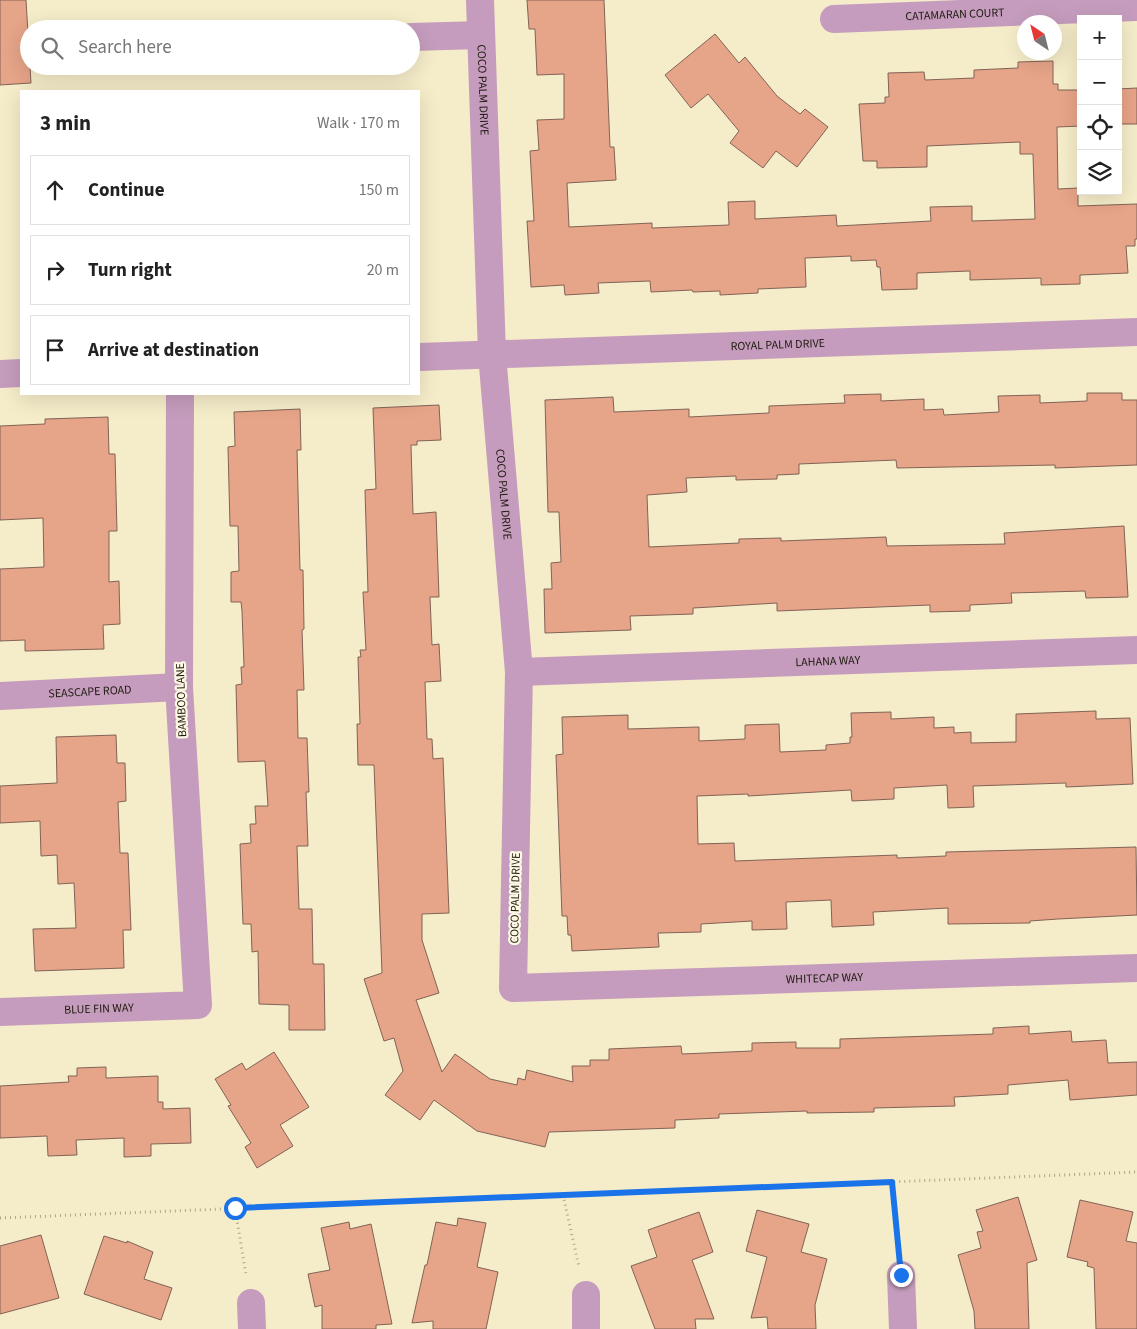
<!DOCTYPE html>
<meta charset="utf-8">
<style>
body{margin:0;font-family:"Source Sans 3",sans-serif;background:#f2f2f2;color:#222}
.controls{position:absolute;right:15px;top:15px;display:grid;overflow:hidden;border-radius:0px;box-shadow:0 5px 20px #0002}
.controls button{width:45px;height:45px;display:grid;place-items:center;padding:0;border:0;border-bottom:1px solid #e0e0e0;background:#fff;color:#222;font:25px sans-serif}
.compass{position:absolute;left:1017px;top:15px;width:45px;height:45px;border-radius:50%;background:#fff;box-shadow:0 5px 20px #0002;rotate:325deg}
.stop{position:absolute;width:15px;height:15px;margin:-11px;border:4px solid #1a73e8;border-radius:50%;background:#fff}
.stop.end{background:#1a73e8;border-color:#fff;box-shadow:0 1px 5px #0008}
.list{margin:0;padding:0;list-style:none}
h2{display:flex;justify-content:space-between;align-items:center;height:65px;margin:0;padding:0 20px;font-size:21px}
h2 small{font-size:16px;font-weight:400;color:#767676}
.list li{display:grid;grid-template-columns:32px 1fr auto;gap:15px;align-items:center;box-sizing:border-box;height:70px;margin:0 10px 10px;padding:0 10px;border:1px solid #e0e0e0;border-radius:0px}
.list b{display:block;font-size:19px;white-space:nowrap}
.list em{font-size:16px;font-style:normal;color:#767676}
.icon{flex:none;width:28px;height:28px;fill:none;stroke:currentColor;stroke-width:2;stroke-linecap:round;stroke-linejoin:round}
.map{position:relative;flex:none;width:1137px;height:1329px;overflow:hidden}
.search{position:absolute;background:#fff;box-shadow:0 5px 20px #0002;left:20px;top:20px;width:400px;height:55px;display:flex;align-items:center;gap:12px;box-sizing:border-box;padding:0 18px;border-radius:28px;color:#767676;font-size:19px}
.panel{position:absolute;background:#fff;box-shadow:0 5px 20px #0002;left:20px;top:90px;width:400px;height:305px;border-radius:0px}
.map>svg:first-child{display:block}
</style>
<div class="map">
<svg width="1137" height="1329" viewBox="0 0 1137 1329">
<rect width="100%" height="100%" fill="#f5ecc9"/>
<!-- building -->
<path fill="#e6a488" stroke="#826355" d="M 0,0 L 26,0 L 31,83 L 0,85 Z
M 527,0 L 604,0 L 610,147 L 614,147 L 616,180 L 567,183 L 569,227 L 652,223 L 652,228 L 729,225 L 728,202 L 755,201 L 755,219 L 836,215 L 837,226 L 931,221 L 930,207 L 972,206 L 972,221 L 1035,219 L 1033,154 L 1020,154 L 1020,142 L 927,146 L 927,167 L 877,168 L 877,161 L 863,161 L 859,104 L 885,103 L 885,97 L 889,97 L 888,73 L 924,72 L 925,80 L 974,78 L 974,70 L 1018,68 L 1018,62 L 1053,61 L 1053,84 L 1058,84 L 1058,90 L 1081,90 L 1081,126 L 1057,127 L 1058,189 L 1078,188 L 1078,206 L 1137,204 L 1137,239 L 1135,239 L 1135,246 L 1126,246 L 1128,273 L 1080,275 L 1080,284 L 1041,285 L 1041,278 L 970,280 L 970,271 L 917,273 L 917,289 L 882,290 L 880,267 L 877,267 L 876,260 L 851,261 L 851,256 L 805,258 L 806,287 L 758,289 L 758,293 L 720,295 L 720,291 L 693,292 L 692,290 L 651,292 L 650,281 L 598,283 L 599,293 L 565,295 L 564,285 L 531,287 L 527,221 L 534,221 L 530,151 L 539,150 L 537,120 L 564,119 L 564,74 L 537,75 L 535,29 L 529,29 Z
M 715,34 L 739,63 L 745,57 L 777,96 L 800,114 L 805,109 L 828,127 L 797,167 L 776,151 L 763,168 L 730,143 L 739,131 L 708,94 L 691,108 L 665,75 Z
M 1137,88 L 1137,124 L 1118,124 L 1118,89 Z
M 1087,393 L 1122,393 L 1122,400 L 1137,400 L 1137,465 L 1055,468 L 1055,465 L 897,468 L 896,460 L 799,464 L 799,474 L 777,475 L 777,479 L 736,480 L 736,476 L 686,478 L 687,492 L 647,495 L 649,547 L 739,543 L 739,539 L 781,538 L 781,541 L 886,537 L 887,546 L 1005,544 L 1004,533 L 1124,526 L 1128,597 L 1086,598 L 1085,591 L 1011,593 L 1012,603 L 970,605 L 970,611 L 930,612 L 930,605 L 777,611 L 777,603 L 711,607 L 693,608 L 693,614 L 630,616 L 631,630 L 545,633 L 544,589 L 552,589 L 551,563 L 561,562 L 559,512 L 548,512 L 545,400 L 613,397 L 614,412 L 689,409 L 689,417 L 769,413 L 769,406 L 845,403 L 844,395 L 881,394 L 881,401 L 924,399 L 924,410 L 943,409 L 944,415 L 999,412 L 998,396 L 1040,395 L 1040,403 L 1087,401 Z
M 439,405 L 441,440 L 417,441 L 417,445 L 411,445 L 413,514 L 436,512 L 439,597 L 430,597 L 432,645 L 439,644 L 441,681 L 425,682 L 427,739 L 432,739 L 433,759 L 443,758 L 449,913 L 422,914 L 422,940 L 439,993 L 416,1000 L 442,1072 L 455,1054 L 490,1079 L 517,1085 L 518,1078 L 525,1080 L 527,1070 L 573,1082 L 572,1066 L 590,1066 L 590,1060 L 609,1060 L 609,1049 L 681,1046 L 682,1054 L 752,1051 L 752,1043 L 796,1042 L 796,1048 L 840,1048 L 840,1039 L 993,1034 L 993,1028 L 1029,1026 L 1029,1034 L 1071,1031 L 1072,1042 L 1106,1040 L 1108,1063 L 1137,1062 L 1137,1095 L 1070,1100 L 1068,1080 L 1008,1085 L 1008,1094 L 954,1097 L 955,1106 L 874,1108 L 874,1112 L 807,1113 L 807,1111 L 719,1114 L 719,1118 L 675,1120 L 675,1128 L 549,1132 L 545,1147 L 477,1131 L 434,1100 L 420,1120 L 385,1095 L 403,1071 L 394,1038 L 384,1041 L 364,979 L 382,973 L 374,765 L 358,765 L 357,724 L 360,724 L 358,657 L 361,657 L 360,650 L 366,650 L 363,592 L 368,592 L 365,490 L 376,489 L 373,408 Z
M 300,409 L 301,450 L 297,450 L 300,570 L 303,570 L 304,629 L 302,630 L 304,690 L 297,690 L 298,738 L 307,738 L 309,792 L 306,792 L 308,846 L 297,846 L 299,909 L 312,909 L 313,964 L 324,964 L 325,1030 L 289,1030 L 289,1005 L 259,1004 L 258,951 L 252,952 L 251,924 L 243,924 L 240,844 L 251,843 L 250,824 L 256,824 L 255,806 L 268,806 L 265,761 L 238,762 L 236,685 L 242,684 L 241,667 L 244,667 L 242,611 L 241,602 L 231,602 L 231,572 L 239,571 L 238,526 L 230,526 L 228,447 L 235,446 L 234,412 Z
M 108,417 L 109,454 L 115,454 L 117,531 L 109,531 L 109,582 L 119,581 L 120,624 L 103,625 L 104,649 L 25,651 L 25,640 L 0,641 L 0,569 L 44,567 L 43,518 L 0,520 L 0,426 L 45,424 L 45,419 Z
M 1096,711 L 1096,719 L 1130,718 L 1133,784 L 1066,787 L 1066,783 L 973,786 L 974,807 L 948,808 L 947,785 L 894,788 L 894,799 L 852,801 L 851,790 L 748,796 L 748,794 L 697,796 L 698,844 L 734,843 L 735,861 L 897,855 L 897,858 L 946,856 L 946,852 L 1136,847 L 1137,915 L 1058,919 L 1030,921 L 1030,923 L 948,924 L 948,908 L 873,912 L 874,925 L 832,927 L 831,900 L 786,902 L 787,929 L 752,930 L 752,921 L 701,924 L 701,932 L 658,933 L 659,947 L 572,951 L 571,935 L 568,935 L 567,916 L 562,916 L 556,755 L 563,754 L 562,717 L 628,715 L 628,729 L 699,727 L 699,741 L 745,739 L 745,725 L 779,724 L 780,752 L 826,750 L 826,745 L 850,743 L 850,737 L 852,737 L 851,713 L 891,712 L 891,719 L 934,717 L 934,728 L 954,727 L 954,733 L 971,732 L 971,743 L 1016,742 L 1016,714 Z
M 116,735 L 117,763 L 125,763 L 126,801 L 118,802 L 120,853 L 128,853 L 131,930 L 123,930 L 124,968 L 35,971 L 33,929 L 76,928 L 74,883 L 58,884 L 57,855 L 41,856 L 40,821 L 0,823 L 0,786 L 57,783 L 56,737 Z
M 274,1052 L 309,1107 L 280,1125 L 293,1146 L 257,1168 L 245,1147 L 251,1143 L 228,1106 L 231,1105 L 215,1079 L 242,1063 L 246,1070 Z
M 106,1067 L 106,1078 L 158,1076 L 158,1102 L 163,1102 L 163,1109 L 190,1108 L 191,1143 L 151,1144 L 151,1156 L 124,1157 L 124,1138 L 76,1140 L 77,1155 L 48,1156 L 47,1136 L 0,1138 L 0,1086 L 69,1082 L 68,1076 L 77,1076 L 77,1068 Z
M 1018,1197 L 1037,1260 L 1027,1263 L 1029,1329 L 975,1329 L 974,1311 L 958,1255 L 981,1248 L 977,1232 L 983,1231 L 976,1210 Z
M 1080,1200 L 1133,1212 L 1126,1241 L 1137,1243 L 1137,1329 L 1096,1329 L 1094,1268 L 1087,1266 L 1088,1262 L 1067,1257 Z
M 757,1210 L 809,1224 L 801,1252 L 827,1259 L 815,1305 L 816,1329 L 768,1329 L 767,1317 L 751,1318 L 767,1257 L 746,1251 Z
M 699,1212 L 713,1252 L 692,1260 L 714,1319 L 695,1319 L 696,1329 L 655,1329 L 631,1266 L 657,1257 L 648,1230 Z
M 458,1218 L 486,1223 L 477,1267 L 498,1272 L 486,1329 L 433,1329 L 433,1321 L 412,1323 L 425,1265 L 427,1265 L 436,1222 L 457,1226 Z
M 349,1222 L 350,1229 L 371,1224 L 392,1324 L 376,1325 L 376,1329 L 322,1329 L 322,1305 L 315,1307 L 308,1274 L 330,1270 L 321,1228 Z
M 41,1235 L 59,1298 L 0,1314 L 0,1246 Z
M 104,1236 L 127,1243 L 127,1241 L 153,1252 L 144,1279 L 172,1288 L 161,1320 L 84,1294 Z"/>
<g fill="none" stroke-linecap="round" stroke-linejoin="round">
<!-- path -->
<path stroke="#ada68b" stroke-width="3" stroke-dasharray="1 4" stroke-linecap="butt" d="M 891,1182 L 898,1247
M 563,1195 L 579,1267
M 235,1208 L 246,1275
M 0,1218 L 1137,1172"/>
<!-- minor -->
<g stroke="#c59cbd" stroke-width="28">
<path id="s1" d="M 480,0 L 492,354 L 519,672 L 513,988 L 1137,968"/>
<path id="s2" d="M 834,19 L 1137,7"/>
<path d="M 411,37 L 481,35"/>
<path id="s3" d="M 419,357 L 1137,332"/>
<path d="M 0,374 L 21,373"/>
<path id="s4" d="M 519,672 L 1137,650"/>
<path id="s5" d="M 0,696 L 179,687"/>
<path id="s6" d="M 0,1012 L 198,1005 L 179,687 L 180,394"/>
<path d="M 901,1275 L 903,1329"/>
<path d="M 586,1295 L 586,1329"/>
<path d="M 251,1303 L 252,1329"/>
</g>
</g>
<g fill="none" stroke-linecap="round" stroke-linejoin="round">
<!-- route -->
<path stroke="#1a73e8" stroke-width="6" d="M 235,1208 L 892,1182 L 901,1275"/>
</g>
<g text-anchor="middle" stroke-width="4.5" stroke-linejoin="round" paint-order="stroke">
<!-- street labels -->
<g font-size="12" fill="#1f1b0f" stroke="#fef9e4">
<text dy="4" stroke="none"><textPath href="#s2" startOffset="121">CATAMARAN COURT</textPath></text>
<text dy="4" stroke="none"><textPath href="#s1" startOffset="90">COCO PALM DRIVE</textPath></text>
<text dy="4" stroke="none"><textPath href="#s3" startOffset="359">ROYAL PALM DRIVE</textPath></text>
<text dy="4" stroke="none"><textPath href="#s1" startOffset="495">COCO PALM DRIVE</textPath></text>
<text dy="4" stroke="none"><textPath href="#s4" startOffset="309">LAHANA WAY</textPath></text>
<text dy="4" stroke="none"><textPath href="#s5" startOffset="90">SEASCAPE ROAD</textPath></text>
<text transform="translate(181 700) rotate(-92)" y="4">BAMBOO LANE</text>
<text transform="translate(515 898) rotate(-89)" y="4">COCO PALM DRIVE</text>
<text dy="4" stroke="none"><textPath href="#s1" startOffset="1301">WHITECAP WAY</textPath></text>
<text dy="4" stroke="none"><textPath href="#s6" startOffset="99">BLUE FIN WAY</textPath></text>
</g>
</g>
</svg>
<div class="controls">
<button>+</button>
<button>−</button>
<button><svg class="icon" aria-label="locate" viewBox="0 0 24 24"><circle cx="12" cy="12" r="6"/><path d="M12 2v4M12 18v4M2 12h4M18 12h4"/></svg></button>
<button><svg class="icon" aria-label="layers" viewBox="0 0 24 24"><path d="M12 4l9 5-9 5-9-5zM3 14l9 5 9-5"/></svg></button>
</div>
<svg class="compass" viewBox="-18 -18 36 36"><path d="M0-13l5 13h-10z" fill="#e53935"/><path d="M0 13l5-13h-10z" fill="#767676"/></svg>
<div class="stop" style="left:235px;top:1208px"></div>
<div class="stop end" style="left:901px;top:1275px"></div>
<div class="search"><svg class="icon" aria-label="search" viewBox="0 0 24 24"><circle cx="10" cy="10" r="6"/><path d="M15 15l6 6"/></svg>Search here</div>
<section class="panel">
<h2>3 min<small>Walk · 170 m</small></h2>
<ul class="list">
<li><svg class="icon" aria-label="ahead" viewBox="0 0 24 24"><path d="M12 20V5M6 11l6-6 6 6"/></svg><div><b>Continue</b></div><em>150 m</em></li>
<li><svg class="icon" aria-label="right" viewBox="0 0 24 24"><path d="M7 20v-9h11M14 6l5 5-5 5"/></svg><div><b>Turn right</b></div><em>20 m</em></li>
<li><svg class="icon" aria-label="arrive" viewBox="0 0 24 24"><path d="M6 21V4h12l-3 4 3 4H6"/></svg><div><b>Arrive at destination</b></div></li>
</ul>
</section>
</div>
